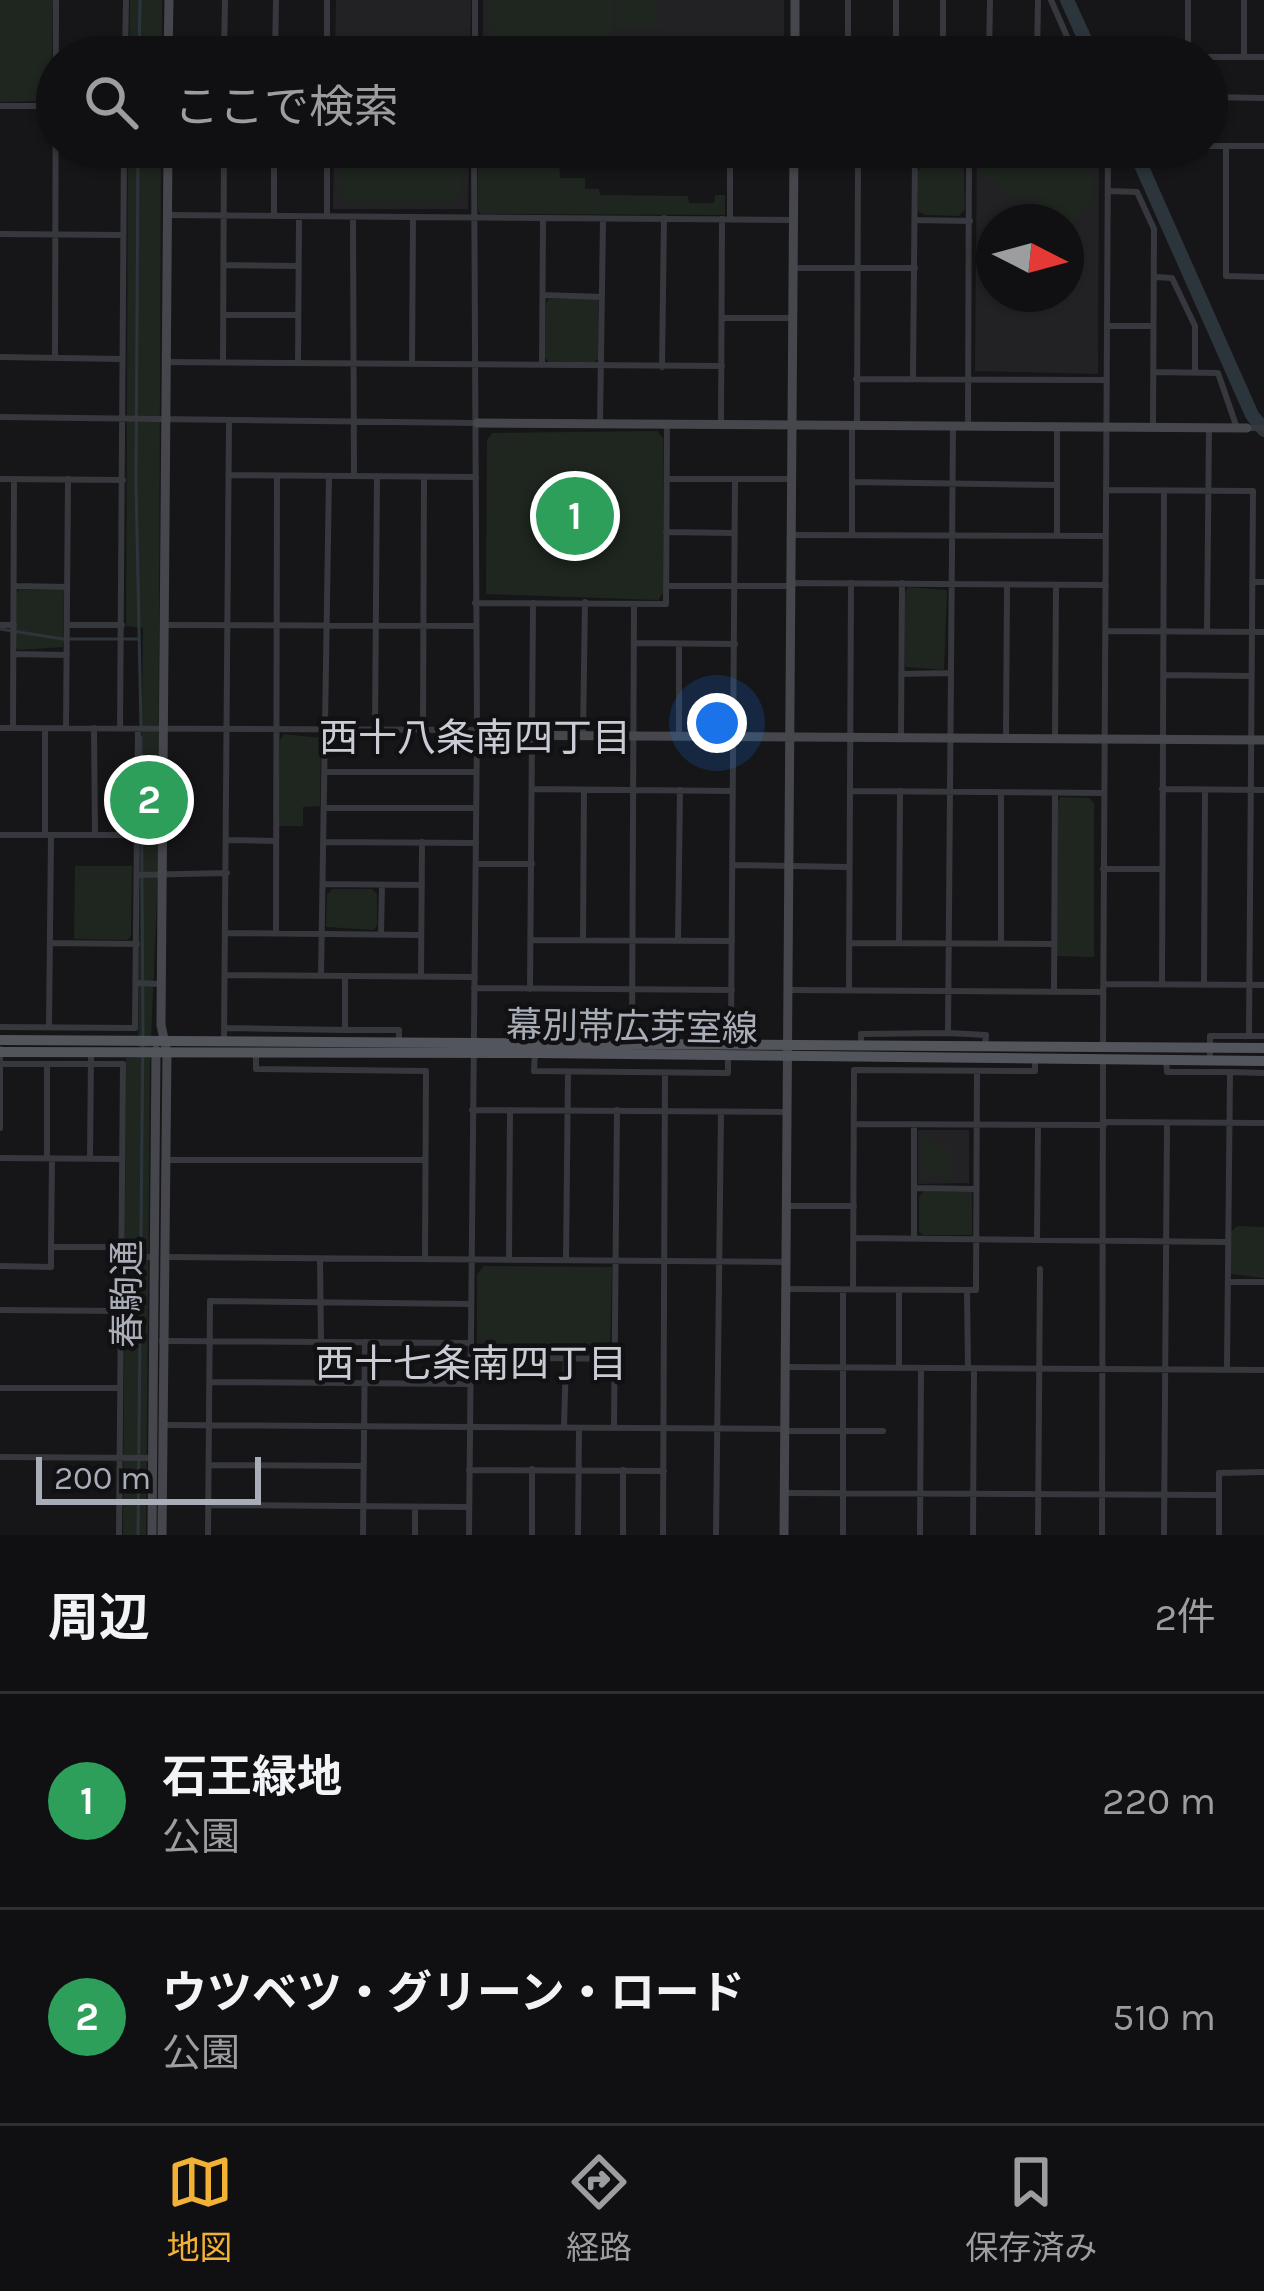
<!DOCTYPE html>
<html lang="ja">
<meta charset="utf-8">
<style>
body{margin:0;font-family:Karla,"Noto Sans JP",sans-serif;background:#19191b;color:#f1f3f6}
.compass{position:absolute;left:976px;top:204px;width:108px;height:108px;border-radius:50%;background:#101012;box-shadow:0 3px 9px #0004;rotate:96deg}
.scale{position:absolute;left:36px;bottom:30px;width:225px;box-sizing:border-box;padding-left:12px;border:6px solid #a8adb8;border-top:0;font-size:33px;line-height:42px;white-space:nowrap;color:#a8adb8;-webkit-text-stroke:9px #111113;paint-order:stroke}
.you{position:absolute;left:717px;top:723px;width:42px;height:42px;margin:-30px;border:9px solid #fff;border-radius:50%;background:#1a73e8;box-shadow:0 0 0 18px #1a73e833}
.badge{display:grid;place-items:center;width:78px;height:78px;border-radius:50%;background:#f2b134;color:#fff;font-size:39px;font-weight:700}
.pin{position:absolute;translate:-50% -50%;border:6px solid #fff;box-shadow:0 3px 12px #0006}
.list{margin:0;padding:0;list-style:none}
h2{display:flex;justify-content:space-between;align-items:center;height:156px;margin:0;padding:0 48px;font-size:51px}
h2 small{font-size:39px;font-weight:400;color:#9c9d9f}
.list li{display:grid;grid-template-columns:78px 1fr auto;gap:36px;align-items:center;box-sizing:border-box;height:216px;padding:0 48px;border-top:3px solid #303032}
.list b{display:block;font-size:45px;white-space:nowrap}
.list p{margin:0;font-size:39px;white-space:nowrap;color:#9c9d9f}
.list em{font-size:39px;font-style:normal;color:#9c9d9f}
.icon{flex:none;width:66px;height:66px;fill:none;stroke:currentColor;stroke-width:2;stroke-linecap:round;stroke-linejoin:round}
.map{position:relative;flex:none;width:1264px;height:1535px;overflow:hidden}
.search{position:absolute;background:#101012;box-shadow:0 3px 9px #0004;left:36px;right:36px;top:36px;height:132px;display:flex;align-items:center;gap:30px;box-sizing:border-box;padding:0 42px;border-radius:66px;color:#9c9d9f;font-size:45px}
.sheet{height:588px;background:#101012}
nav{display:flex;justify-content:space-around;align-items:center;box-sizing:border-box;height:168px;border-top:3px solid #303032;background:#101012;font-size:33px;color:#9c9d9f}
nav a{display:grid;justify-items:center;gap:6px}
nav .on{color:#f2b134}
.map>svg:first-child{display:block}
</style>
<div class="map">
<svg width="1264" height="1535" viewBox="0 0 1264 1535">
<rect width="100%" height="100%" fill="#161618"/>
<!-- built -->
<path fill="#222225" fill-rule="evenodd" d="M 336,0 L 471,0 L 470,57 L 335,57 Z
M 483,0 L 784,0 L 784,57 L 483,57 Z
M 334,147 L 469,147 L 468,209 L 333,209 Z
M 977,147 L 1099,147 L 1098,374 L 975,371 ZM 994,222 L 1066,222 L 1066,294 L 994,294 Z
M 918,1130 L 969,1130 L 969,1183 L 918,1184 Z"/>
<!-- green -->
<path fill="#1e261f" d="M 0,0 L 53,0 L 51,97 L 48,101 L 0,102 Z
M 130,0 L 162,0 L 162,57 L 129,57 Z
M 490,0 L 614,0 L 613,57 L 490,57 Z
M 616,0 L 658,0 L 658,27 L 616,27 Z
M 128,147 L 161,147 L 158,872 L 150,1066 L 146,1535 L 123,1535 L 126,1058 L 138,1057 L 143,628 L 126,626 Z
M 342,147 L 463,147 L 462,195 L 453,203 L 342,200 Z
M 478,147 L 520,147 L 520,162 L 559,162 L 560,178 L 585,178 L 585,189 L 599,189 L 600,195 L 688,196 L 689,203 L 714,203 L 715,195 L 725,195 L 725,215 L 481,214 L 478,211 Z
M 984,147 L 1092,147 L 1092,204 L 1066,227 L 1066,222 L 1055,222 L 1031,197 L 1011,198 L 984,175 Z
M 923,164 L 959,164 L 964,169 L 965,209 L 959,216 L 925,215 L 918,211 L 918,171 Z
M 549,299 L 598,299 L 598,358 L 595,362 L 549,362 L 545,358 L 546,303 Z
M 657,431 L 663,438 L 663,593 L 658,600 L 486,594 L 487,440 L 492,433 Z
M 908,587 L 947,590 L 944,670 L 905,667 L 904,595 Z
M 19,590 L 64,590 L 63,647 L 19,650 L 16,647 L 16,593 Z
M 284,734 L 321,738 L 320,806 L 303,807 L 303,826 L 279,826 L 280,740 Z
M 1061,797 L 1089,798 L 1094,803 L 1094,957 L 1057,956 L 1056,804 Z
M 75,866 L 132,866 L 131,936 L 128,940 L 74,939 Z
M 332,889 L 372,889 L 377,894 L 377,925 L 374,930 L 326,927 L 327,895 Z
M 922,1138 L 932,1138 L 933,1145 L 950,1145 L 950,1175 L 922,1175 Z
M 924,1191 L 972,1192 L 972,1235 L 923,1235 L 919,1231 L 919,1197 Z
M 1237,1226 L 1264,1227 L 1264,1278 L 1231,1274 L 1230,1233 Z
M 484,1266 L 612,1267 L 610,1355 L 483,1353 L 477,1349 L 477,1274 Z"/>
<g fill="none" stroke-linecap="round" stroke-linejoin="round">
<!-- stream -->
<path stroke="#2c353c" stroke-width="3" d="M 139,57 L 140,0
M 138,147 L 136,484 L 141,727
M 0,629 L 63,639 L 138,639
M 138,1535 L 143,1026 L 141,737"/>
<!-- river -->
<path stroke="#2c353c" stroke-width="14" d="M 1067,0 L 1093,57
M 1133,147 L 1252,415 L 1264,430"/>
<!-- street -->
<path stroke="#37383d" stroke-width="6" d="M 1051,0 L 1076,57
M 1188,56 L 1188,0
M 1244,56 L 1244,0
M 125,57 L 126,0
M 224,57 L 225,0
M 275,57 L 276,0
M 327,57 L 327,0
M 475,57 L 475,0
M 848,57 L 848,0
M 896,57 L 896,0
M 943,57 L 943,0
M 989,57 L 990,0
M 1037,57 L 1038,0
M 1129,57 L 1264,57
M 1207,97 L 1264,98
M 0,106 L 56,106
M 1207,146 L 1264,146
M 1226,146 L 1226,276 L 1264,277
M 794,160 L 969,159
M 1109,191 L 1137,192 L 1154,229 L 1153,427
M 168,215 L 794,220
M 327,215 L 327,147
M 274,216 L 274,147
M 353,217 L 354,476
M 730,219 L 730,147
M 915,220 L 970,221
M 0,234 L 123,235
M 224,265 L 298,266
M 793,268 L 915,268
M 1155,277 L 1172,278 L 1195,326 L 1195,372
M 543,295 L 602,297
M 224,315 L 298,315
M 722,318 L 793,318
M 1109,326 L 1153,326
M 0,357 L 122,359
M 55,357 L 56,0
M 167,362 L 722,366
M 223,363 L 224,147
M 298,363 L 299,217
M 412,364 L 413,217
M 542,365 L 543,218
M 662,367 L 664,218
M 1153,372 L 1218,373 L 1237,428
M 913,378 L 915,159
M 856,379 L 1107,380
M 0,417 L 476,423
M 600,424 L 603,219
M 721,425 L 722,219
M 857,425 L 858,159
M 968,425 L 969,147
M 953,426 L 948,1033 L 986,1035 L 985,1045
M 1247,428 L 1264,428
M 229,475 L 476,477
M 0,479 L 123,480
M 667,479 L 792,479
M 852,482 L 1057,485
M 1106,490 L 1253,491 L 1249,1036
M 666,532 L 734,533
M 852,534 L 852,425
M 792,535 L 1106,536
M 1057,536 L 1057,426
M 1252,582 L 1264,582
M 792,583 L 1106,585
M 14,586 L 67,587
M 666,586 L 792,586
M 475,603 L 666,604 L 667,423
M 634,604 L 632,1031 L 662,1032
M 0,625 L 14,625
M 67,625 L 122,625
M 164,625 L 475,626
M 1106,631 L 1264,632
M 1207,631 L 1209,427
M 634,643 L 735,644
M 679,644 L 679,736
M 13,654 L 67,655
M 901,674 L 951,673
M 1164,675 L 1251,676
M 0,728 L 477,730
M 13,728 L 14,479
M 66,728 L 68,479
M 94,728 L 95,835
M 120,728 L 124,147
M 375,729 L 377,476
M 423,730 L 424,477
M 583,735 L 585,602
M 901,736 L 902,583
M 1006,737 L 1007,585
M 1055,738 L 1056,585
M 326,772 L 476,772
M 532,789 L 732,791
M 1162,789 L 1264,790
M 850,791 L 1104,793
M 325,808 L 476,808
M 0,835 L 137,835
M 45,835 L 45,728
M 227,840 L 276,841
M 324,842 L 476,843
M 476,864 L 532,864
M 732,865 L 849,867
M 1103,869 L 1162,869
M 137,875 L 227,873
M 323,884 L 422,885
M 226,933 L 421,935
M 276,933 L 277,476
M 381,934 L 382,885
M 531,940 L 732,941
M 583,940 L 584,790
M 678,940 L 680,790
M 899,942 L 900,791
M 50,943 L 137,944
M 849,943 L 1053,944
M 1001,943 L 1001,793
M 226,975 L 475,977
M 321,976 L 329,476
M 345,976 L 345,1030 L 399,1030 L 399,1044
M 421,976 L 422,842
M 136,983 L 161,984
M 1104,984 L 1264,985
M 1162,984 L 1164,491
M 1204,985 L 1205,790
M 474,988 L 732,990
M 530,989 L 533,603
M 788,990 L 1103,992
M 849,990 L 851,583
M 1054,992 L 1055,793
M 0,1027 L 135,1028 L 138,729
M 49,1027 L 51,835
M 225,1028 L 345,1030
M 224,1041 L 229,421
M 569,1042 L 569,1031 L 632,1031
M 664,1044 L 664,1032 L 731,1032 L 735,479
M 861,1045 L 861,1034 L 948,1033
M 1103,1045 L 1108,147
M 535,1051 L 534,1071 L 728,1073 L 728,1057
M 256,1053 L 256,1069 L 426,1071 L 425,1259
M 1166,1061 L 1167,1072 L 1230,1072 L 1227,1367
M 1210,1061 L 1210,1036 L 1264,1036
M 0,1064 L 123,1064 L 119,1535
M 1230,1072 L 1264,1073
M 472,1110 L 787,1112
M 1106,1122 L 1264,1123
M 854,1124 L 1104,1125
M 0,1128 L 0,1049
M 47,1157 L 47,1065
M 90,1157 L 91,1053
M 0,1158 L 122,1159
M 52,1159 L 51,1247 L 121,1247
M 165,1160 L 425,1160
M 915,1188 L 976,1189
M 787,1206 L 854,1206
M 854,1238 L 1228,1242
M 914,1239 L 914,1125
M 1037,1240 L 1038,1125
M 121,1256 L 152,1257
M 166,1257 L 786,1262
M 320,1259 L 321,1341
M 509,1259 L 510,1110
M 566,1260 L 568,1072
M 0,1266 L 51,1267 L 51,1247
M 1228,1282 L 1264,1282
M 786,1289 L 976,1290 L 977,1071
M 853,1290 L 854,1070 L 1035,1071 L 1035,1059
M 899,1290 L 899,1368
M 967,1290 L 968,1368
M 0,1310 L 121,1311
M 162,1341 L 470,1343
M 470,1357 L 615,1359
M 786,1367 L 1264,1370
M 210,1382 L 469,1384
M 0,1388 L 120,1388
M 165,1425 L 785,1429
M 564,1427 L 566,1359
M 614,1428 L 617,1110
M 785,1431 L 883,1431
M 0,1457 L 152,1458
M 209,1465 L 364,1466
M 469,1470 L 664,1471
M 785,1493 L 1219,1495
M 209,1505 L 469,1507
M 415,1507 L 415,1535
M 208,1535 L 210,1301 L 470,1304
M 363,1535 L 365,1342
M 469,1535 L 477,730 L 474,147
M 532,1535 L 532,1469
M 578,1535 L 579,1428
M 623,1535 L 623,1470
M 663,1535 L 665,1073
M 716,1535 L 721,1112
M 843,1535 L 843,1290
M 920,1535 L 921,1368
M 973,1535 L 974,1368
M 1038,1535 L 1040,1269
M 1102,1535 L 1103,1059
M 1164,1535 L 1167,1123
M 1219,1535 L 1219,1473 L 1264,1472"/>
<!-- secondary -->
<path stroke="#45474d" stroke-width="9" d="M 168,57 L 169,0
M 795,57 L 795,0
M 477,423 L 1247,428
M 476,735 L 1264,740
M 152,1535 L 156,1050
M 162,1535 L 167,1053 L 161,1025 L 168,147
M 784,1535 L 794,147"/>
<!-- primary -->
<path stroke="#53555c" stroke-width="10" d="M 0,1040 L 1264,1048
M 0,1052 L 535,1053 L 1264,1061"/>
</g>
<g text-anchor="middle" stroke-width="9" stroke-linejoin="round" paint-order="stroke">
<!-- street labels -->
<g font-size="36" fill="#a8adb8" stroke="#111113">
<text transform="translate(632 1026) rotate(1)" y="13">幕別帯広芽室線</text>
<text transform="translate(126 1294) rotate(-90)" y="13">春駒通</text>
</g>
<!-- neighbourhood labels -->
<g font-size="39" fill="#c9ccd4" stroke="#111113">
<text x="475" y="751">西十八条南四丁目</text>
<text x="471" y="1377">西十七条南四丁目</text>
</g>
</g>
</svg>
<svg class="compass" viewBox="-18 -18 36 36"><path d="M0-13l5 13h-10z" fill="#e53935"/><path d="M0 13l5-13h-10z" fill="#9c9d9f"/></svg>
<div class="scale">200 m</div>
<div class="you"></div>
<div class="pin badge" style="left:575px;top:516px;background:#2e9e5b">1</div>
<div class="pin badge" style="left:149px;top:800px;background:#2e9e5b">2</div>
<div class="search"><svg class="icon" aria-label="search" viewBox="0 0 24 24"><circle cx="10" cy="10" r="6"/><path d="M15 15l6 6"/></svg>ここで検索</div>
</div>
<section class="sheet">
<h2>周辺<small>2件</small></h2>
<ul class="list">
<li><span class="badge" style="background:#2e9e5b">1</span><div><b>石王緑地</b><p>公園</p></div><em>220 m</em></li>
<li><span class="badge" style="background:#2e9e5b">2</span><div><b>ウツベツ・グリーン・ロード</b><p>公園</p></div><em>510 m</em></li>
</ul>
</section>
<nav>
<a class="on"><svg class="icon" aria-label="map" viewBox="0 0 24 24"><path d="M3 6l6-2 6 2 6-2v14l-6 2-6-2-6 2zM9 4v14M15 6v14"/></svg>地図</a>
<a><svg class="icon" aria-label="directions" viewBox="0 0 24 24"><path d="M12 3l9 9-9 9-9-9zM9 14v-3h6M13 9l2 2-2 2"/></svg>経路</a>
<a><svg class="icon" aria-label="saved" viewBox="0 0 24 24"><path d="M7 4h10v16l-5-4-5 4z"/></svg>保存済み</a>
</nav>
